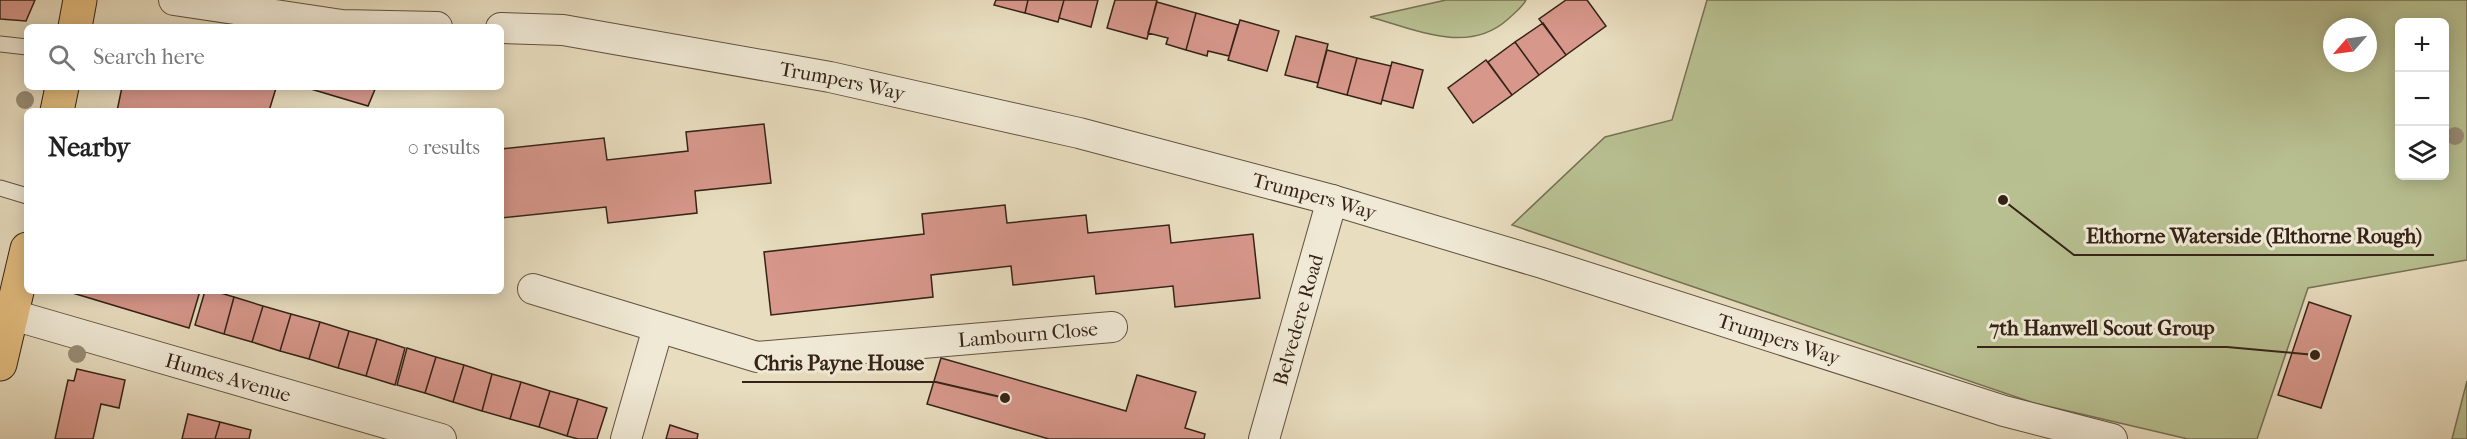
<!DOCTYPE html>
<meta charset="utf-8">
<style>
body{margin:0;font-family:"IM FELL French Canon",serif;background:#f6f6f6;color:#222}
.controls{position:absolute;right:18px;top:18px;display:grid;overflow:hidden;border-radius:9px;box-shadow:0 3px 15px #0003}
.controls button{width:54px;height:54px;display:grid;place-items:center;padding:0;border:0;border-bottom:2px solid #e0e0e0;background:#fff;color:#222;font:30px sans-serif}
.compass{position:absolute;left:2323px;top:18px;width:54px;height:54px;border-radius:50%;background:#fff;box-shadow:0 3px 15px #0003;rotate:242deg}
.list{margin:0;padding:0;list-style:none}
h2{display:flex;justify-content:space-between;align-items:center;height:78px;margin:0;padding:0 24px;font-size:26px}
h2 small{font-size:20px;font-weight:400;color:#767676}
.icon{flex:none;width:33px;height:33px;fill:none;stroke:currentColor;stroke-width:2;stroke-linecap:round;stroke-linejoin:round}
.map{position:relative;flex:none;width:2467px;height:439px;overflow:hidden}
.search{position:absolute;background:#fff;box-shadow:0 3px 15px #0003;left:24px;top:24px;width:480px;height:66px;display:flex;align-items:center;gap:15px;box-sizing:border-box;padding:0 21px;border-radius:9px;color:#767676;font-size:22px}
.panel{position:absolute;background:#fff;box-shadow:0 3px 15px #0003;left:24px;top:108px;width:480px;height:186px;border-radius:9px}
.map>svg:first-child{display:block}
</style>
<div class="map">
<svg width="2467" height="439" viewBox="0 0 2467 439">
<rect width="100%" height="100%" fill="#e8ddbf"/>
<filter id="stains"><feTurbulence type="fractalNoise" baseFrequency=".00333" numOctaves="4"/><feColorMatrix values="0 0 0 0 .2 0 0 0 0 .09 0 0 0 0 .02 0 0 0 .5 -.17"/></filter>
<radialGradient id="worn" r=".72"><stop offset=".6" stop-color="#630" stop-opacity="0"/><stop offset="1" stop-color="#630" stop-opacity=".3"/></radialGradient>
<!-- green -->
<path fill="#b8c091" stroke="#767254" stroke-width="1.5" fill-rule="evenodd" d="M 1446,0 L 1526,0 C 1522,8 1513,14 1507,20 C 1467,55 1415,29 1370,17 Z
M 1707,0 L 2467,0 L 2467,260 L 2308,288 L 2257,439 L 2188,439 L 2034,403 L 1512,225 L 1605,137 L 1672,120 ZM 2400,22 L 2444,22 L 2444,176 L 2400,176 ZM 2332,27 L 2368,27 L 2368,63 L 2332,63 Z
M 2467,381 L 2467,439 L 2452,439 Z"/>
<!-- building -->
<path fill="#d7978b" stroke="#352317" stroke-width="1.5" d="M 0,0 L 35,0 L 26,21 L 0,19 Z
M 996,0 L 1028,0 L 1025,13 L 994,5 Z
M 1028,0 L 1064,0 L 1058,22 L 1025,13 Z
M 1064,0 L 1098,0 L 1091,27 L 1059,18 Z
M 1115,0 L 1157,0 L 1147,39 L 1107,28 Z
M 1566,0 L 1587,0 L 1606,26 L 1566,55 L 1539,19 Z
M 1157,2 L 1196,13 L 1186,50 L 1166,44 L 1168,38 L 1148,33 Z
M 1196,13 L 1238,25 L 1229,56 L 1208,51 L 1207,56 L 1186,50 Z
M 1240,20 L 1279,31 L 1267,71 L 1228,60 Z
M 1543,23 L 1566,55 L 1539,75 L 1515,42 Z
M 1296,36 L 1328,44 L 1318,83 L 1285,75 Z
M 1515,42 L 1539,75 L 1512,95 L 1488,62 Z
M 1327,50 L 1357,58 L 1347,95 L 1317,87 Z
M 1357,58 L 1391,66 L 1381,104 L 1347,95 Z
M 1486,60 L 1512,95 L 1473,123 L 1448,88 Z
M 1392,62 L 1423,70 L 1413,108 L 1382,100 Z
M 122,87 L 270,87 L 276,88 L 269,111 L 117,111 Z
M 304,87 L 376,87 L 368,106 Z
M 764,124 L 771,183 L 695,191 L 697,213 L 608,223 L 606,207 L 501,218 L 501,149 L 604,138 L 607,160 L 688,151 L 686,132 Z
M 1005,205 L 1007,223 L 1086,215 L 1088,233 L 1169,225 L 1171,243 L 1253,234 L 1260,298 L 1175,307 L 1173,286 L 1096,294 L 1094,276 L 1013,285 L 1011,266 L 931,275 L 933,297 L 771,315 L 764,252 L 924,234 L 922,214 Z
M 66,291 L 200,291 L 189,328 Z
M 205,291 L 214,291 L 234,297 L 224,334 L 195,325 Z
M 234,297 L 263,306 L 252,342 L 224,334 Z
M 2309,302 L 2351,316 L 2321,408 L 2278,395 Z
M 263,306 L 291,314 L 280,351 L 252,342 Z
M 291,314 L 320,322 L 309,359 L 280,351 Z
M 320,322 L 349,331 L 338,368 L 309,359 Z
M 349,331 L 377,339 L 366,376 L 338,368 Z
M 377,339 L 405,348 L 395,385 L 366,376 Z
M 407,348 L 436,357 L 425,393 L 397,385 Z
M 436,357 L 464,365 L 453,402 L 425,393 Z
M 941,358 L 1126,411 L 1137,375 L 1196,392 L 1185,428 L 1205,434 L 1204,439 L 1049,439 L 927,404 Z
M 464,365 L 492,374 L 482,411 L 453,402 Z
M 77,369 L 125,380 L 119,408 L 101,404 L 93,439 L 55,439 L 68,380 L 74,381 Z
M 492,374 L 521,382 L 510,419 L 482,411 Z
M 521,382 L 550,391 L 539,427 L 510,419 Z
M 550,391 L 578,399 L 567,436 L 539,427 Z
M 578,399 L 607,408 L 597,439 L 578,439 L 567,436 Z
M 188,414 L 220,422 L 215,439 L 182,439 Z
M 220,422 L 251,430 L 249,439 L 215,439 Z
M 670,425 L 698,434 L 697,439 L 666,439 Z"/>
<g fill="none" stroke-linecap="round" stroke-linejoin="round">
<defs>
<path id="service" d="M 0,44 L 27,47
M 0,188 L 27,196"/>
<g id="minor">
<path d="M 174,0 L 342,25 L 437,27"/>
<path id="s1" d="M 501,28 L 563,30 L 830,77 L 1079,133 L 1332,200 L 1542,263 L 2004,411 L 2112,439"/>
<path id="s2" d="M 533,289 L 757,357 L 1112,327"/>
<path id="s3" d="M 13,315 L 441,439"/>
<path d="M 626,439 L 658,328"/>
<path id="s4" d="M 1264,439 L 1332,200"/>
</g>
<path id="primary" d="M 75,27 L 80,0
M 57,111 L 62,87
M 0,364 L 27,249"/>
</defs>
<!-- service casing -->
<use href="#service" stroke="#625241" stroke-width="17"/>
<!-- minor casing -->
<use href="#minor" stroke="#625241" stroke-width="32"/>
<!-- primary casing -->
<use href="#primary" stroke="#352317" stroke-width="35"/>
<!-- service -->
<use href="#service" stroke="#f0e9d5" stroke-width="15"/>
<!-- minor -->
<use href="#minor" stroke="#f0e9d5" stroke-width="30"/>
<!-- primary -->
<use href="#primary" stroke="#e4be80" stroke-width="33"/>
</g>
<!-- trees -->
<g fill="#988c74">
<circle cx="25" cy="100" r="9"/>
<circle cx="2455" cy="136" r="9"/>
<circle cx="77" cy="354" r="9"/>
</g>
<g text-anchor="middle" stroke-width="6" stroke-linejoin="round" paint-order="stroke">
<!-- street labels -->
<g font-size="20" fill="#352317" stroke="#f0e9d5">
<text dy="7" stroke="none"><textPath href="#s1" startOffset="346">Trumpers Way</textPath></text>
<text dy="7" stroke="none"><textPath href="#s1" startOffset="832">Trumpers Way</textPath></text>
<text dy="7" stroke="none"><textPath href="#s4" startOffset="124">Belvedere Road</textPath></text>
<text dy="7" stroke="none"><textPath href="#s2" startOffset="506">Lambourn Close</textPath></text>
<text dy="7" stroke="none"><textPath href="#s1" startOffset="1318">Trumpers Way</textPath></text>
<text dy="7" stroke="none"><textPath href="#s3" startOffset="224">Humes Avenue</textPath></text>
</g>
</g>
<!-- callouts -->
<path fill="none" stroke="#352317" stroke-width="2" d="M2003 200L2074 255H2434M2315 355L2227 347H1977M1005 398L936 382H742"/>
<g fill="#352317" stroke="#f0e9d5" stroke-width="2">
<circle cx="2003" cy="200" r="6"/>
<circle cx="2315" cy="355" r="6"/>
<circle cx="1005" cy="398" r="6"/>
</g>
<g font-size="21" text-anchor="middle" font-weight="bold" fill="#352317" stroke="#f0e9d5" stroke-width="6" stroke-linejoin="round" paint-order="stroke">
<text x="2254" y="243">Elthorne Waterside (Elthorne Rough)</text>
<text x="2102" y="335">7th Hanwell Scout Group</text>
<text x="839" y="370">Chris Payne House</text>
</g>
<rect width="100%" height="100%" filter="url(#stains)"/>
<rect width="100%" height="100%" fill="url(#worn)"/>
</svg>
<div class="controls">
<button>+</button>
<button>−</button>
<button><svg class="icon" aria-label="layers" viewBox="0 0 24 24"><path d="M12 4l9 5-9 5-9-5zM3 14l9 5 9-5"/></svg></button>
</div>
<svg class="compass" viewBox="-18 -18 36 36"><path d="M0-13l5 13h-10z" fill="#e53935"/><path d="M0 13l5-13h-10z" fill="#767676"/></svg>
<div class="search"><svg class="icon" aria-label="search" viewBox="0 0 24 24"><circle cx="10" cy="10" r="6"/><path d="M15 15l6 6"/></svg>Search here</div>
<section class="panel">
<h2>Nearby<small>0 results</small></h2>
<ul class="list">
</ul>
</section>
</div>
